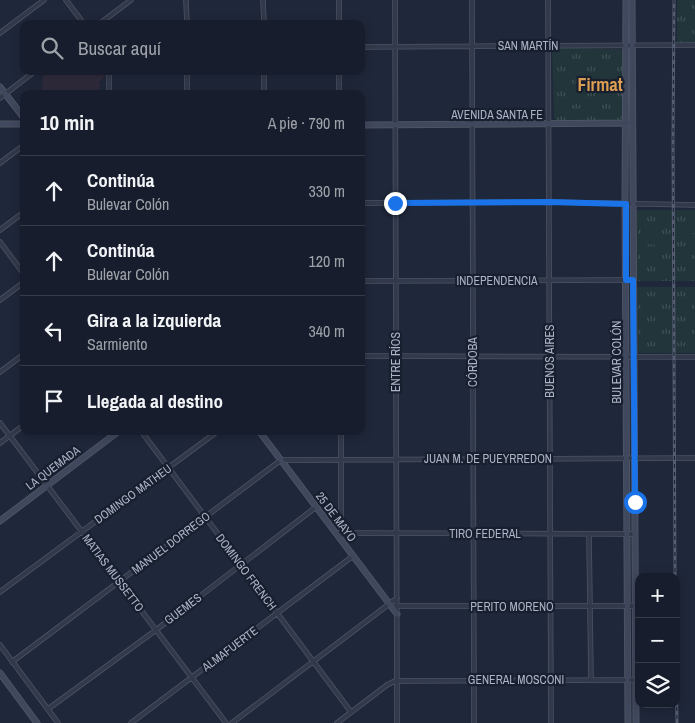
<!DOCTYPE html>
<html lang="es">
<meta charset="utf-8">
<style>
body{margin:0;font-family:"Archivo Narrow",sans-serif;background:#202634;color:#f1f3f6}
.controls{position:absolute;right:15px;bottom:15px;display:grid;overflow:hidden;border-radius:10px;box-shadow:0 2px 12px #0003}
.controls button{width:45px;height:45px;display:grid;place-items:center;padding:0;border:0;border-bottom:1px solid #363b48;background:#171d2c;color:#f1f3f6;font:25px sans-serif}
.stop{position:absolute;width:15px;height:15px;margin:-11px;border:4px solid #1a73e8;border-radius:50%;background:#fff}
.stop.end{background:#1a73e8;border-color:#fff;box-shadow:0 1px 5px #0008}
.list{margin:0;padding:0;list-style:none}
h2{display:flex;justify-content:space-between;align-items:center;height:65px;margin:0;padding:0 20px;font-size:21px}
h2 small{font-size:16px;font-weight:400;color:#9ea2a9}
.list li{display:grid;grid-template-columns:32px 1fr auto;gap:15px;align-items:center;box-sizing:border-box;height:70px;padding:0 20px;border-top:1px solid #363b48}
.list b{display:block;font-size:19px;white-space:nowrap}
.list p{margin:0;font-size:16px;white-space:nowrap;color:#9ea2a9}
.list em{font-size:16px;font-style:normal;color:#9ea2a9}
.icon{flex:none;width:28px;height:28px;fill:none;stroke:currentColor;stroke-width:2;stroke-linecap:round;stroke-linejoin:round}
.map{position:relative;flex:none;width:695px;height:723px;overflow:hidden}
.search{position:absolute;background:#171d2c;box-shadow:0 2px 12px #0003;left:20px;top:20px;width:345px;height:55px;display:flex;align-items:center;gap:12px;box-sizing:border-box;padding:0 18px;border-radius:10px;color:#9ea2a9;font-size:19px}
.panel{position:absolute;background:#171d2c;box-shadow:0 2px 12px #0003;left:20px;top:90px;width:345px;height:345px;border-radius:10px}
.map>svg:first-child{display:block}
</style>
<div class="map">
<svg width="695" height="723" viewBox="0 0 695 723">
<defs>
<pattern id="grass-tufts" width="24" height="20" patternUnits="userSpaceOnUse" patternTransform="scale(1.25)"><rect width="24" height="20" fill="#21353b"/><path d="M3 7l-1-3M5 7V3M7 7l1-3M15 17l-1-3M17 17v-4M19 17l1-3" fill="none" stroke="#3f5056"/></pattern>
</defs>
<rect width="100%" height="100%" fill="#1f273a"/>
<!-- medical -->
<path fill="#2f2b3b" d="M 45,71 L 105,71 L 105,76 L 100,81 L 99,94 L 42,94 L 43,73 Z"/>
<!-- grass -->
<path fill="url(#grass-tufts)" d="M 677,0 L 695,0 L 695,42 L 677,42 Z
M 554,48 L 621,49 L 623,51 L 623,117 L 620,121 L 558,121 L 554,118 L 552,50 Z
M 637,210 L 695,210 L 695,281 L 637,281 Z
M 636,287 L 695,287 L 695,353 L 637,353 Z"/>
<!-- pitch -->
<path fill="#21353b" d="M 642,222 L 660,222 L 661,245 L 643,244 Z
M 680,225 L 695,225 L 695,233 L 680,233 Z"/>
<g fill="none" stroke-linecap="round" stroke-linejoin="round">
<defs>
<path id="street" d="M 66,0 L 84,24
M 186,0 L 187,24
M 263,0 L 264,24
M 339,0 L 339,24
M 395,0 L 397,723
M 472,0 L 474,723
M 548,0 L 551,723
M 99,24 L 131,0
M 0,33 L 44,0
M 361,47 L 695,45
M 109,71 L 109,94
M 187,71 L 187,94
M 264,71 L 264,94
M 339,71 L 339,94
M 0,98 L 35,71
M 0,163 L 24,145
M 361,203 L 549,202 L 695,205
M 0,230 L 24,212
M 0,242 L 24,274
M 361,281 L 633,280
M 0,300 L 24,282
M 361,356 L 695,357
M 0,372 L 24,354
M 0,423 L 226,723
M 141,431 L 351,712
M 341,431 L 341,535
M 0,443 L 24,425
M 336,533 L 635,534
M 589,534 L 591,680
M 0,592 L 218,431
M 395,606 L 635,606
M 0,645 L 58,723
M 12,662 L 281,460 L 695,458
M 48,709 L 156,630 L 316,507
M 131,723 L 353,556
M 232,723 L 397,598
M 337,723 L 387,685 L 395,681 L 635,680"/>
<path id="secondary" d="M 626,0 L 625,204 L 628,723
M 632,0 L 636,723
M 0,87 L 24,118
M 0,124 L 24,124
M 361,125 L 628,123
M 259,431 L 397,614
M 0,521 L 119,431
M 0,673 L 37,723"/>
</defs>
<!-- street casing -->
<use href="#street" stroke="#4d5465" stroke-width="5.5"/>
<!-- secondary casing -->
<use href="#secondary" stroke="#4d5465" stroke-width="7"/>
<!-- street -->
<use href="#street" stroke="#32394a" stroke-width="4"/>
<!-- secondary -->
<use href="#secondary" stroke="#40485d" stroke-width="5"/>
<defs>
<path id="rail" d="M 674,0 L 673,140 L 675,577
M 676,659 L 677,723"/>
</defs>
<!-- rail casing -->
<use href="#rail" stroke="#545d71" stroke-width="3"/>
<!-- rail -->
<use href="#rail" stroke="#181f2e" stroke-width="1" stroke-dasharray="4" stroke-linecap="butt"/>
</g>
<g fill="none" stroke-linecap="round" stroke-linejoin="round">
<!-- route -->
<path stroke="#1a73e8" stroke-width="6" d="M 395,203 L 549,202 L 626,204 L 626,280 L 633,280 L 635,502"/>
</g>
<g text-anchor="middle" stroke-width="4.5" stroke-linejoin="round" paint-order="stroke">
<!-- street labels -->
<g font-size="12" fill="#acb4c7" stroke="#181f2e">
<text x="528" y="50">SAN MARTÍN</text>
<text x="497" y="119">AVENIDA SANTA FE</text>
<text x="497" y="285">INDEPENDENCIA</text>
<text transform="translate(550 361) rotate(-90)" y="4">BUENOS AIRES</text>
<text transform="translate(396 362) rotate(-90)" y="4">ENTRE RÍOS</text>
<text transform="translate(473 362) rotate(-90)" y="4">CÓRDOBA</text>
<text transform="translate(617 362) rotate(-90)" y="4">BULEVAR COLÓN</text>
<text x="488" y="463">JUAN M. DE PUEYRREDON</text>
<text transform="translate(53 468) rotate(-37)" y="4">LA QUEMADA</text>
<text transform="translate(133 494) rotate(-36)" y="4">DOMINGO MATHEU</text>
<text transform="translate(336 517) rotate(53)" y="4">25 DE MAYO</text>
<text x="485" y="538">TIRO FEDERAL</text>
<text transform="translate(171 543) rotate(-37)" y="4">MANUEL DORREGO</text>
<text transform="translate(246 572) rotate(53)" y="4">DOMINGO FRENCH</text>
<text transform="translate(113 573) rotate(53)" y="4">MATIAS MUSSETTO</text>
<text x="512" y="611">PERITO MORENO</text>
<text transform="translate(183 609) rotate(-37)" y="4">GUEMES</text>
<text transform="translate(230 649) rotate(-37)" y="4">ALMAFUERTE</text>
<text x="516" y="684">GENERAL MOSCONI</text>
</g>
<!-- district labels -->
<g font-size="18" font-weight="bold" fill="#dc9e52" stroke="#181f2e">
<text x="600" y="91">Firmat</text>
</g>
</g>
</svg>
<div class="controls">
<button>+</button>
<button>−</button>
<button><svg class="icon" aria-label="layers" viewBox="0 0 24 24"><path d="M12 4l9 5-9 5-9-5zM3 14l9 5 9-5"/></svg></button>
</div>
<div class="stop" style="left:635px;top:502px"></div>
<div class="stop end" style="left:395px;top:203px"></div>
<div class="search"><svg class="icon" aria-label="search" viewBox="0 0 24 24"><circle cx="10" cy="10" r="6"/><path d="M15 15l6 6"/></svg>Buscar aquí</div>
<section class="panel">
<h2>10 min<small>A pie · 790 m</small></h2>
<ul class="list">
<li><svg class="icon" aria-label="ahead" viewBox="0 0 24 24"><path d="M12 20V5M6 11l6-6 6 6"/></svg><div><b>Continúa</b><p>Bulevar Colón</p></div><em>330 m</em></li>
<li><svg class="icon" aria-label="ahead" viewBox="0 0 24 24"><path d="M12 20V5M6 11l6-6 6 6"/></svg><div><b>Continúa</b><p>Bulevar Colón</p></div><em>120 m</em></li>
<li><svg class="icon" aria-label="left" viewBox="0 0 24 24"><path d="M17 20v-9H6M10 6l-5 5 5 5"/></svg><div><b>Gira a la izquierda</b><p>Sarmiento</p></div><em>340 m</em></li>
<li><svg class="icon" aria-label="arrive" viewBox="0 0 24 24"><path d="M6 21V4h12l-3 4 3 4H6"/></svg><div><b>Llegada al destino</b></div></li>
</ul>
</section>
</div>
